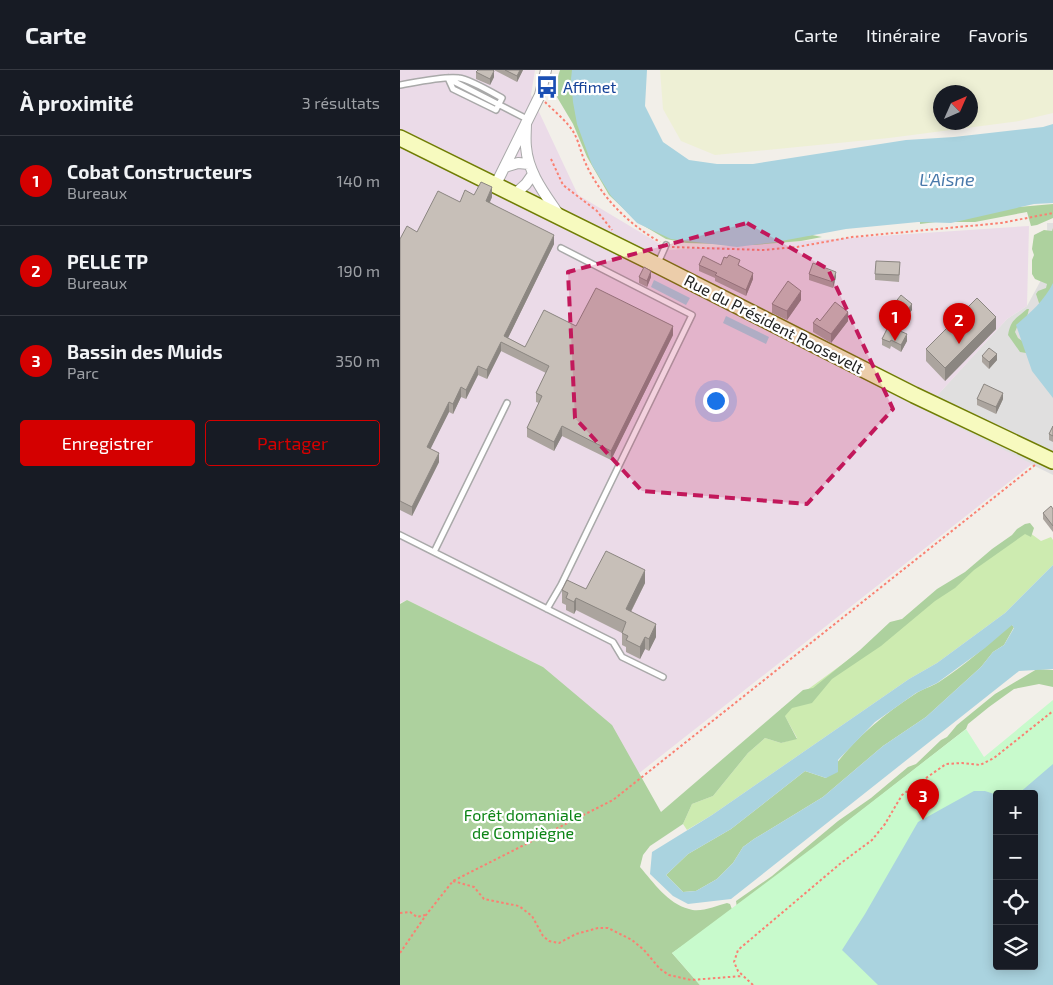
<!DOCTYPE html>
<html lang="fr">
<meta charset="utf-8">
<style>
body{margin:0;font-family:"Exo 2",sans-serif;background:#242831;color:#f1f3f6}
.controls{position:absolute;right:15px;bottom:15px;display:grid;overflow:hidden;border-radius:5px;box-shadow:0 2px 12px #0003}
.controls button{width:45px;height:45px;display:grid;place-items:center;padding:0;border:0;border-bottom:1px solid #363941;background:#171b24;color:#f1f3f6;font:25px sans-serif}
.compass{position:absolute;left:533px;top:15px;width:45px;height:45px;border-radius:50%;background:#171b24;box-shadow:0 2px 12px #0003;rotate:45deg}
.you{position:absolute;left:315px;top:330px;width:18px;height:18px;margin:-12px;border:4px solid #fff;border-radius:50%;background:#1a73e8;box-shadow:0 0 0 8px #1a73e833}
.badge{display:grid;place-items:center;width:32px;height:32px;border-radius:50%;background:#d40000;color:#fff;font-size:16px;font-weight:700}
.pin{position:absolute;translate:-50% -41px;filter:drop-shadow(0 1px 2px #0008)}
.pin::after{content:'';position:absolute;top:26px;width:18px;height:15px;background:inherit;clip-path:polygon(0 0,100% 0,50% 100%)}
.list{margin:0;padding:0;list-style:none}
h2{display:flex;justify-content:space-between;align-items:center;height:65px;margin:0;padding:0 20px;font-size:21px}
h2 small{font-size:16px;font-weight:400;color:#9ea1a6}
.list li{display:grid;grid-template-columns:32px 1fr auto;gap:15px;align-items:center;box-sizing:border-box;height:90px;padding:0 20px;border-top:1px solid #363941}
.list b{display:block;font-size:19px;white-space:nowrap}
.list p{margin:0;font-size:16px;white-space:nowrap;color:#9ea1a6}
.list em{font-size:16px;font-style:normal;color:#9ea1a6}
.actions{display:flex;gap:10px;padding:15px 20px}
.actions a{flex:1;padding:11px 0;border:1px solid #d40000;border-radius:5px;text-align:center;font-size:18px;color:#d40000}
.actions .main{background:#d40000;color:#fff}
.icon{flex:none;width:28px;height:28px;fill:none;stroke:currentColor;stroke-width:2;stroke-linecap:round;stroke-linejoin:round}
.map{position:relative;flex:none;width:653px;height:915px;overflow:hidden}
header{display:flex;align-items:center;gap:30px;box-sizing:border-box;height:70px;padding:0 25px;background:#171b24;border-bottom:1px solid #363941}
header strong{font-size:24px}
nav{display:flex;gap:28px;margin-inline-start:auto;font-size:18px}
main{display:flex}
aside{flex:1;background:#171b24}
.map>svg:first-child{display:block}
</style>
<header>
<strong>Carte</strong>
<nav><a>Carte</a><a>Itinéraire</a><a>Favoris</a></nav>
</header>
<main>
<aside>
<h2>À proximité<small>3 résultats</small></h2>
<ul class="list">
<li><span class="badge">1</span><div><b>Cobat Constructeurs</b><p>Bureaux</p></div><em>140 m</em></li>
<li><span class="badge">2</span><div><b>PELLE TP</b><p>Bureaux</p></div><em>190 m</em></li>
<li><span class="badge">3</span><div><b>Bassin des Muids</b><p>Parc</p></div><em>350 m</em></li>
</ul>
<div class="actions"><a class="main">Enregistrer</a><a>Partager</a></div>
</aside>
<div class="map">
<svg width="653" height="915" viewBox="0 0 653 915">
<rect width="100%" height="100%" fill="#f2efe9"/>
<!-- residential -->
<path fill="#e0dfdf" d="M 647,153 L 653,153 L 653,405 L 523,341 L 607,249 L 627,236 L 648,197 Z"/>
<!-- industrial -->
<path fill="#ebdbe8" d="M 0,0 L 135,0 L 131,25 L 178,125 L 270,180 L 629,156 L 627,236 L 607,249 L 524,340 L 632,394 L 238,704 L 143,597 L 7,530 L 0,533 Z"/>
<!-- farmland -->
<path fill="#eef0d5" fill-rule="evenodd" d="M 260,0 L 653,0 L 653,43 L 619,51 L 489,68 L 315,85 L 281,71 L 263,39 ZM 540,22 L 570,22 L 570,52 L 540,52 Z"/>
<!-- grass -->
<path fill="#cdebb0" d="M 626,460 L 641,471 L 651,467 L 653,470 L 653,495 L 605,543 L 537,593 L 509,609 L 312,745 L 287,760 L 283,754 L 292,734 L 313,726 L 348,683 L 365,668 L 381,673 L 397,668 L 381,639 Z"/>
<!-- forest -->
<path fill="#add19e" d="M 160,0 L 177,0 L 367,169 L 412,165 L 422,167 L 401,171 L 354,175 L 286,173 L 266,169 L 239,153 L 209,125 L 187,87 L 173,54 L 157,27 L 155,16 Z
M 653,134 L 653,148 L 637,155 L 631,156 L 627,142 L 575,152 L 536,152 L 520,154 L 520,150 L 609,138 Z
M 653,158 L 653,221 L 645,234 L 639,233 L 636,224 L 638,221 L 646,218 L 647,214 L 635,209 L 632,204 L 632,190 L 634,185 L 632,179 L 634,165 L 644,160 L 652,161 Z
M 627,239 L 629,239 L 626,251 L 617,257 L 615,262 L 618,268 L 628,275 L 626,283 L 620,282 L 608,265 C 611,249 616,249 627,239 Z
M 630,453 L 634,458 L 631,467 L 625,464 L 574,500 L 555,518 L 535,531 L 481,576 L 432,609 L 412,633 L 392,638 L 385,646 L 397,669 L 381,673 L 365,668 L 348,683 L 313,726 L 292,734 L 283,754 L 250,776 L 243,785 L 240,797 C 254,813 267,833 289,839 C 300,843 316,836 327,833 L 330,834 L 333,842 L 272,883 L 300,915 L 0,915 L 0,534 L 7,530 L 143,597 L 212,655 L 261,742 L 403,620 L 413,618 L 460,580 L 490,552 L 502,549 L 537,519 L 565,502 L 592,479 L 612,465 L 617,459 L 625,454 Z
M 611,554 L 614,557 L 604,575 L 593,582 L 581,597 L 526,647 L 483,676 L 423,727 L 354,769 L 343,777 L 333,793 L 317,809 L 296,821 L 283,822 L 266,805 L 288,784 L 331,759 L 405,701 L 426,708 C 449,673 480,647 515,624 C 522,619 531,617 539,612 C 565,595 588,575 611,554 Z
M 637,599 L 653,600 L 653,617 L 639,614 L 614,619 L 589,637 L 568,654 L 566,659 L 337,838 L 336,831 L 372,806 L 438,751 L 471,728 L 508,697 L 516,694 L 541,670 L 547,667 L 557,655 L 595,624 Z"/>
<!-- park -->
<path fill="#c8facc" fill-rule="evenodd" d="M 653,630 L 653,915 L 300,915 L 272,883 L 415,776 L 566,659 L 584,687 ZM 597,724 L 634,724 L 634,896 L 597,896 Z"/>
<!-- water -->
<path fill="#aad3df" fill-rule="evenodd" d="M 172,0 L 247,0 L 245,36 L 263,72 L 289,90 L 317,94 L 353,94 L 506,70 L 554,67 L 643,57 L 653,54 L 653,133 L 634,134 L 551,153 L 518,152 L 446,159 L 376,172 L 337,177 L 271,169 L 237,153 L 211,126 L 192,95 L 177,54 L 173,32 L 171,9 Z
M 254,210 L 290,228 L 286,235 L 251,217 Z
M 653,213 L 653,328 L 632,301 L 616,255 C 631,242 644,231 653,213 Z
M 326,246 L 369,267 L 366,274 L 323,253 Z
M 653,495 L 653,599 L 619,601 L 331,829 L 288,834 L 273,826 L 250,804 L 252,782 L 312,745 L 509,609 L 537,593 L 605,543 ZM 612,555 L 614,558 L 604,575 L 593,582 L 581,597 L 526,647 L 483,676 L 423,727 L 354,769 L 343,777 L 333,793 L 317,809 L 296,821 L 283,822 L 266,805 L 288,784 L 331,759 L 405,701 L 426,708 L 438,702 L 438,690 L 475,652 L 516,623 L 537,613 L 585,578 Z
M 653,694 L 653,915 L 478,915 L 442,880 L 465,844 L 518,752 L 574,721 L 585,721 L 597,725 L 597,896 L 634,896 L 634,724 L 618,724 Z"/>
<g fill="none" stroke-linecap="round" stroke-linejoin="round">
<defs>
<path id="lane" d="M 49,9 L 127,49
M 0,15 C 17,12 43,6 59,8 C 69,9 93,23 102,28 L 96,40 L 53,19 L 48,8
M 258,193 L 266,175
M 0,465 L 213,572 L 222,587 L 263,607
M 34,482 L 107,333
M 147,539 L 161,515 L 292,245 L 161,178"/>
<path id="street" d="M 126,53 C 126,61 125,69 126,77 C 128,103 145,124 159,145
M 105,97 L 118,93 L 129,94
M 95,116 L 140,25 L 146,0
M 114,125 L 126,114 L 133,104"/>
<path id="secondary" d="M 0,68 L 257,195 L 514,325 L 653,391"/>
</defs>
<!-- lane casing -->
<use href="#lane" stroke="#a9a9a9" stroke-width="8"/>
<!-- street casing -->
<use href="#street" stroke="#a9a9a9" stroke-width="12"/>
<!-- secondary casing -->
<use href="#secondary" stroke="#707d05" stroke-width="18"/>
<!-- path -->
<path stroke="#fa8072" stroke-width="2" stroke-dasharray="2.5 2.5" stroke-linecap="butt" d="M 145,32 C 154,41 168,52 174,63 C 179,72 181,83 185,92 C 200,126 228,154 260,172
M 151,89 L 163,115 L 197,141 L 212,160
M 272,177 L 363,180 L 397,177 L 452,167 L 601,153 L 653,143
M 53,811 L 74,817 L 84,829 L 119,836 L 132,846 L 143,866 L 149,871 L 159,873 L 176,864 L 198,858 L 208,858 L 232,870 L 244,880 L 260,899 L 269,905 L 291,910 L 342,906
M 0,843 L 10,842 L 17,847 L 25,845
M 0,883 L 26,845 L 53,811 L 213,730 L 635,395
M 353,915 L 338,901 L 334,892 L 338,880 L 441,793 L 472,770 L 485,754 L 502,725 L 546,694 L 562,693 L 580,695 L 594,688 L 653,641"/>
<!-- lane -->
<use href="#lane" stroke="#fff" stroke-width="5"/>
<!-- street -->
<use href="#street" stroke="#fff" stroke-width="10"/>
<!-- secondary -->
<use href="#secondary" stroke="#f7fabf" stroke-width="15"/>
</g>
<!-- wall -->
<path fill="#aba49e" d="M 94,0 L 123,0 L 117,12 Z
M 76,2 L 94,7 L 90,15 L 76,9 Z
M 74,125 L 92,127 L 90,132 L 154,174 L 108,268 L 125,277 L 176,256 L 273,265 L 211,390 L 162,366 L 154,381 L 127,367 L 127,358 L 139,333 L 136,332 L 136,323 L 146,303 L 101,281 L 87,309 L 78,305 L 66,329 L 61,327 L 53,344 L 49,342 L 30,379 L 39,392 L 12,446 L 0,440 L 0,169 L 17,162 L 60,132 Z
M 327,188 L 340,196 L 353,209 L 346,226 L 315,211 L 315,208 L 299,201 L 299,195 L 321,195 Z
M 500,199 L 499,212 L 475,210 L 475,204 Z
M 409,204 L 436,207 L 433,218 L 409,210 Z
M 239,207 L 251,207 L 247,217 L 239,213 Z
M 401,230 L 387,250 L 372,243 L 372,234 Z
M 512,240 L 497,259 L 507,271 L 501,282 L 491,276 L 490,279 L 482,275 L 482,269 L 491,252 L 487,249 L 487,243 Z
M 420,251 L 448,251 L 431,273 L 413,262 L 413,253 Z
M 596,259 L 545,311 L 526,291 L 526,279 Z
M 582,286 L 597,290 L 589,299 L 582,292 Z
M 577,329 L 603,329 L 596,344 L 577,335 Z
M 653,356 L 653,372 L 649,370 L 649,364 Z
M 653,439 L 653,462 L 643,449 L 643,443 Z
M 245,513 L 231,542 L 256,567 L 249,581 L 245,579 L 240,589 L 226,582 L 226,577 L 222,575 L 222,563 L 176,540 L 174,544 L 166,540 L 166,535 L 162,533 L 162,520 L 186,519 Z"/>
<!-- shaded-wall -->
<path fill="#8b8681" d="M 120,0 L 123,0 L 117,12 L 117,6 Z
M 94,1 L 94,7 L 90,15 L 90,9 Z
M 92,117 L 92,127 L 86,140 L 86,131 Z
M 154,165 L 154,174 L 105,274 L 104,266 Z
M 251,201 L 251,207 L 247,217 L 247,211 Z
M 436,202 L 436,207 L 433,218 L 433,212 Z
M 353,203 L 353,209 L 346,226 L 346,220 Z
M 401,221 L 401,230 L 387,250 L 387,241 Z
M 512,234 L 512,240 L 493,264 L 493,258 Z
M 448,242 L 448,251 L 431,273 L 431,264 Z
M 596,247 L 596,259 L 545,311 L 545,298 Z
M 273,256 L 273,265 L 211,390 L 211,381 Z
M 507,264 L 507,271 L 501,282 L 501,275 Z
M 101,272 L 101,281 L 87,309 L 87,300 Z
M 597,284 L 597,290 L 589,299 L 589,292 Z
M 78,296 L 78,305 L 66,329 L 66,320 Z
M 61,317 L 61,327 L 53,344 L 53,334 Z
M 603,323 L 603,329 L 596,344 L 596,337 Z
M 49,332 L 49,342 L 27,386 L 27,377 Z
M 162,356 L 162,366 L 154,381 L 154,372 Z
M 39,383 L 39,392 L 12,446 L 12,437 Z
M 245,500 L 245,513 L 226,551 L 226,539 Z
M 176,528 L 176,540 L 174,544 L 174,532 Z
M 256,554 L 256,567 L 249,581 L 249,569 Z
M 245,567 L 245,579 L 240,589 L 240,577 Z"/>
<!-- building -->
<path fill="#c7bfb8" stroke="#8b8681" d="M 78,0 L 93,0 L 94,1 L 90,9 L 76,2 Z
M 105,0 L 120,0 L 117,6 Z
M 81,112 L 92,117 L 86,131 L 154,165 L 104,266 L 125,277 L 144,240 L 176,256 L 196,218 L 273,256 L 211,381 L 162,356 L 154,372 L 127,358 L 142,326 L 136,323 L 149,296 L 101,272 L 87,300 L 78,296 L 66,320 L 61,317 L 53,334 L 49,332 L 27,377 L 39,383 L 12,437 L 0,431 L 0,169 L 7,156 L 17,162 L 38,121 L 60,132 L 65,120 L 74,125 Z
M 329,185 L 340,190 L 338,195 L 353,203 L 346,220 L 315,205 L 317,203 L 299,195 L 303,186 L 321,195 L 324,187 L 327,188 Z
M 476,191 L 500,192 L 499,205 L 475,204 Z
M 413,193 L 436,202 L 433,212 L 409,204 Z
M 244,197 L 251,201 L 247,211 L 239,207 Z
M 388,211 L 401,221 L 387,241 L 372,234 Z
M 501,225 L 512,234 L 493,258 L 507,264 L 501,275 L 491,270 L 490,272 L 482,269 L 493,247 L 487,243 Z
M 577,228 L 596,247 L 545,298 L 526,279 Z
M 435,232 L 448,242 L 431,264 L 413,253 L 417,248 L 420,251 Z
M 589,278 L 597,284 L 589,292 L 582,286 Z
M 584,314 L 603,323 L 596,337 L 577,329 Z
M 653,356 L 653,366 L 649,364 Z
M 651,436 L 653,439 L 653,456 L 643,443 Z
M 206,481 L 245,500 L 226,539 L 256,554 L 249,569 L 245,567 L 240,577 L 226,570 L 228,566 L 222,563 L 226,552 L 176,528 L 174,532 L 166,528 L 168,523 L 162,520 L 167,510 L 186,519 Z"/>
<!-- marked area -->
<path fill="#c2185b" fill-opacity="0.2" stroke="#c2185b" stroke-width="4" stroke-dasharray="10 6" stroke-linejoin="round" d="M 347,153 L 428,199 L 493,339 L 407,434 L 242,421 L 175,348 L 168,202 Z"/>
<!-- icons -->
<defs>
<symbol id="bus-bare" viewBox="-9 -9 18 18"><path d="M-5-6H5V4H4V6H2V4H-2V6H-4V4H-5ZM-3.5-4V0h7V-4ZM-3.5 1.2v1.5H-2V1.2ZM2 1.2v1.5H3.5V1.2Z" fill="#1a4fb4" stroke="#fff" stroke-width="2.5" paint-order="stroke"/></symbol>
</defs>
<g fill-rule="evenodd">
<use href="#bus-bare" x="131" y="1" width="32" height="32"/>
</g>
<g text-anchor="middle" stroke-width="4.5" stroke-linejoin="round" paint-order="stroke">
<!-- transit labels -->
<g font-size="16" fill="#164399" stroke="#fff" text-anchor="start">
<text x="163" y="23">Affimet</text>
</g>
<!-- street labels -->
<g font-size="16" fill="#222" stroke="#fff">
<text transform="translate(374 254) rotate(27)" y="6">Rue du Président Roosevelt</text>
</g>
<!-- park labels -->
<g font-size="16" fill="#0c8416" stroke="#fff">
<text x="123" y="751">Forêt domaniale<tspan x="123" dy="18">de Compiègne</tspan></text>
</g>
<!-- water labels -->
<g font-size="18" font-style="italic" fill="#4a7aab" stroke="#fff">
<text x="547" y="116">L'Aisne</text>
</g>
</g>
</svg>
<div class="controls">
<button>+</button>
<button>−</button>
<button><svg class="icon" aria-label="locate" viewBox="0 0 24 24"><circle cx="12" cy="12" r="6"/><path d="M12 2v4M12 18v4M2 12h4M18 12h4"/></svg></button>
<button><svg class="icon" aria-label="layers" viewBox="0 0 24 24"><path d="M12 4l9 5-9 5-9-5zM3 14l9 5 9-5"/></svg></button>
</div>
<svg class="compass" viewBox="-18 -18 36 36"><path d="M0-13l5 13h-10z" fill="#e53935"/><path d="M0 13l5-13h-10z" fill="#9ea1a6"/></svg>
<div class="you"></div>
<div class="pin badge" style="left:495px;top:271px">1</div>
<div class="pin badge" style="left:559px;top:274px">2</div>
<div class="pin badge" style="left:523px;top:750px">3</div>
</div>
</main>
